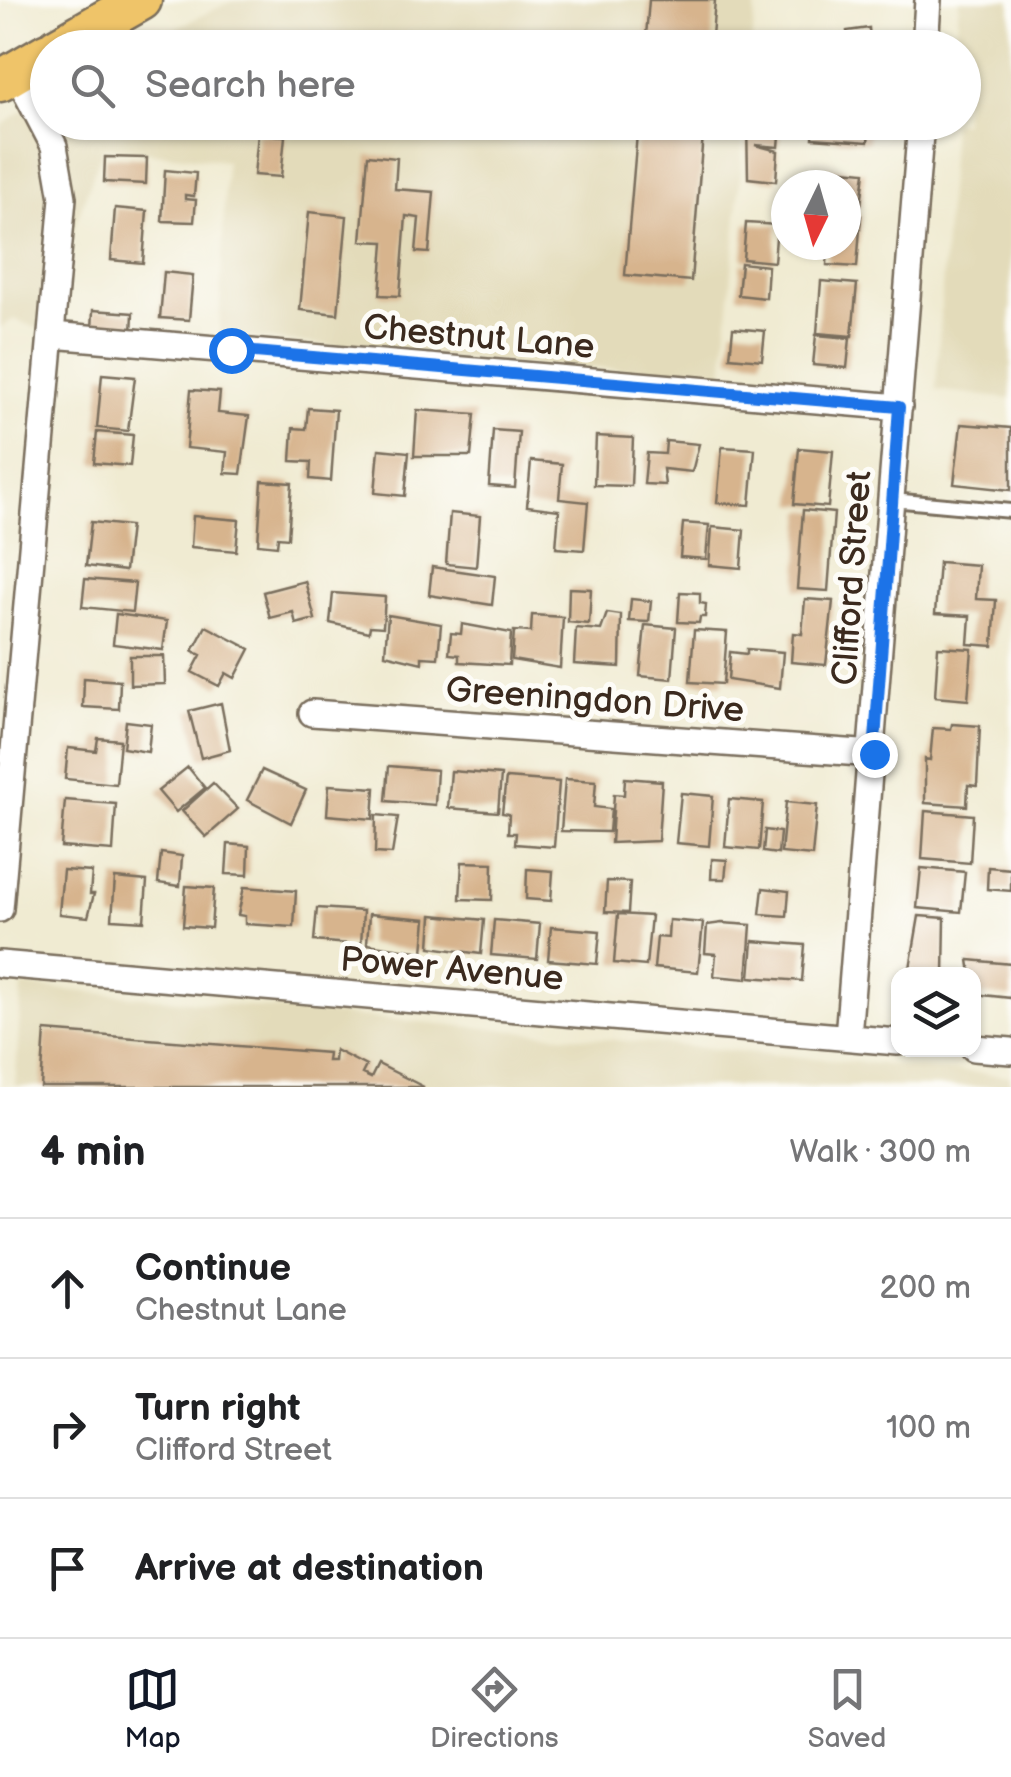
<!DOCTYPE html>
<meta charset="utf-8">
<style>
body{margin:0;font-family:"Balsamiq Sans",sans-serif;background:#f6f6f6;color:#202124}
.controls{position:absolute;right:30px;bottom:30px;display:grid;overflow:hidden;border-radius:20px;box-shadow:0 2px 8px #0004}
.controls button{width:90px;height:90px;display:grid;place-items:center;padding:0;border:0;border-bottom:2px solid #e0e0e0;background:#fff;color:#202124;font:50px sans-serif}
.compass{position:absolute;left:771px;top:170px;width:90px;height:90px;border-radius:50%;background:#fff;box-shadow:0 2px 8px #0004;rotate:185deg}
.stop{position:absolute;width:30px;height:30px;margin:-22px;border:8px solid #1a73e8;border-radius:50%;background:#fff}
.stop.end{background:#1a73e8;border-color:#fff;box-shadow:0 2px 10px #0008}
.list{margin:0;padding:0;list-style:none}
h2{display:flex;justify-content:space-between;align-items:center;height:130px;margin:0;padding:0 40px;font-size:42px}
h2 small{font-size:32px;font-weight:400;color:#757577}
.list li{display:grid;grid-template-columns:65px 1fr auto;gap:30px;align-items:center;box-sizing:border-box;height:140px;padding:0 40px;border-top:2px solid #e0e0e0}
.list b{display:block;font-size:38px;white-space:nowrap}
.list p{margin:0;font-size:32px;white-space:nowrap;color:#757577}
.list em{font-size:32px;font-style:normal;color:#757577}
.icon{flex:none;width:55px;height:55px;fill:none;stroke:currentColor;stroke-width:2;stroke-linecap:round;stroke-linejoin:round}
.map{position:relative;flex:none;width:1011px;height:1087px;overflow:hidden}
.search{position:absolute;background:#fff;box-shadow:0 2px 8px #0004;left:30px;right:30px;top:30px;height:110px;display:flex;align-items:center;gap:25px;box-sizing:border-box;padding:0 35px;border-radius:55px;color:#757577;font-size:38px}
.sheet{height:550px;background:#fff}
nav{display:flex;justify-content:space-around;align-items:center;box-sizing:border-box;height:140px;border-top:2px solid #e0e0e0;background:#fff;font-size:28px;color:#757577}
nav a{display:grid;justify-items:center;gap:5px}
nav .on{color:#111827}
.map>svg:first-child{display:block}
</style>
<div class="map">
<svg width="1011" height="1087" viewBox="0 0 1011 1087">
<rect width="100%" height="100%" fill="#fdfcf7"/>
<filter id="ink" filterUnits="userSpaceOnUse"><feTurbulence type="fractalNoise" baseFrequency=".01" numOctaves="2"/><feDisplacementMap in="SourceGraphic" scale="20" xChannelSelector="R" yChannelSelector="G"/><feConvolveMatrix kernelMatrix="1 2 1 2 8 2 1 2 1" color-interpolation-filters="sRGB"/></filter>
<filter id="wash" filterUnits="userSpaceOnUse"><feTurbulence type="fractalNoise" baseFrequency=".0048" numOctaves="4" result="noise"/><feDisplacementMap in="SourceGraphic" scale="40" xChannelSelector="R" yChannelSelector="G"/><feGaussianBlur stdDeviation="2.25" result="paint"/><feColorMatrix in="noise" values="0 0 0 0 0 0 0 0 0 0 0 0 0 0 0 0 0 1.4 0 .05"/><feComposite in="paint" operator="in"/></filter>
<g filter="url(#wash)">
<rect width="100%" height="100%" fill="#f0ebd2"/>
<!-- built -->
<path fill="#e3dbba" d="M 234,0 L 756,0 L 752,47 L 134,48 Z
M 959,0 L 1011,0 L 1011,399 L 936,390 L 952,123 L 964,122 L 964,48 L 956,47 Z
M 47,93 L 48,122 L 745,123 L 723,376 L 492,361 L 219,335 L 226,161 L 103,147 L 38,329 L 14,319 L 0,328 L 0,127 Z
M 22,986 L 1011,1076 L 1011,1087 L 15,1087 Z"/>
<g id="blocks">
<!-- building -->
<path fill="#d7b48d" d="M 649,0 L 715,0 L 711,48 L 645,48 Z
M 869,28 L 871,48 L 849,48 L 847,31 Z
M 638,122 L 704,122 L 691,281 L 625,275 Z
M 747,122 L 781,123 L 779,147 L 755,145 L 778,151 L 776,181 L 748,178 Z
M 814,122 L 870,122 L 868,142 L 813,138 Z
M 258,134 L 285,136 L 281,177 L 254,175 Z
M 368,155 L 397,158 L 395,189 L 434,192 L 429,253 L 416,252 L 419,218 L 406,216 L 400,296 L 380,295 L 384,242 L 361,241 Z
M 105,157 L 147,158 L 146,184 L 104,182 Z
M 823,168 L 865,172 L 861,205 L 846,204 L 846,185 L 821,185 Z
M 165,170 L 196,173 L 194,196 L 185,195 L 185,199 L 196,200 L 194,222 L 162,221 Z
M 115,208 L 147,211 L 143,263 L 111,260 Z
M 309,212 L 347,216 L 338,314 L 300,310 Z
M 846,215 L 861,216 L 857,267 L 827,265 L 828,245 L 846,245 Z
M 746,223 L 777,225 L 774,262 L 743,259 Z
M 741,263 L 768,266 L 766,298 L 738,295 Z
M 164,272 L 193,275 L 189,320 L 160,318 Z
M 821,281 L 857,284 L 852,336 L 817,333 Z
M 93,310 L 133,313 L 132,334 L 92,331 Z
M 733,328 L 765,331 L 762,360 L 730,357 Z
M 816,335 L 850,338 L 847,368 L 813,365 Z
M 102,374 L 135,377 L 128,431 L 97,428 Z
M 191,390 L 220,392 L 218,413 L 249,416 L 241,474 L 225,473 L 227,452 L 186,448 Z
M 308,408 L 336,410 L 331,481 L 310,479 L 311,462 L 291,461 L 293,428 L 306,429 Z
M 417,410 L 475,414 L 471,456 L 414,456 Z
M 961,424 L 1011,428 L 1011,490 L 954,484 Z
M 493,430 L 519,432 L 515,488 L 489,486 Z
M 97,432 L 133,435 L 130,466 L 94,463 Z
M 596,436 L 633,438 L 631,486 L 594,485 Z
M 666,441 L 699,444 L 692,472 L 663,469 L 665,485 L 644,484 L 647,453 L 665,454 Z
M 722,447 L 755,449 L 750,505 L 717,503 Z
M 799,448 L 833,451 L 828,507 L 794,504 Z
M 379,449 L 409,452 L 405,496 L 375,493 Z
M 531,461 L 562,464 L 559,499 L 588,502 L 584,550 L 556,548 L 559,510 L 527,506 Z
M 262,481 L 292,483 L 288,538 L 278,537 L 277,546 L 258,544 Z
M 803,510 L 834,513 L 828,591 L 797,589 Z
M 450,513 L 480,516 L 476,567 L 446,564 Z
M 193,516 L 239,520 L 236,551 L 191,547 Z
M 91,522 L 130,526 L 125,571 L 86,566 Z
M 683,523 L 709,525 L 706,559 L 680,557 Z
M 712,527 L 744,530 L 741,568 L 709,565 Z
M 939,562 L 978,565 L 976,599 L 996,600 L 993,646 L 968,644 L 970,616 L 935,614 Z
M 432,567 L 495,576 L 492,605 L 429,595 Z
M 85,579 L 135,583 L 132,612 L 82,607 Z
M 305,581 L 315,619 L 296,624 L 293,612 L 270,618 L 263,592 Z
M 569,588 L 591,589 L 589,624 L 568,622 Z
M 680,592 L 700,593 L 700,603 L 706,604 L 705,617 L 700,617 L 699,623 L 678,622 Z
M 333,593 L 385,597 L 383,627 L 370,626 L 369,632 L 330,623 Z
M 631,599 L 651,601 L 649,622 L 629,621 Z
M 805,599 L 833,601 L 826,665 L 791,662 L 793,633 L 802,634 Z
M 607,613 L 621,615 L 620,667 L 574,664 L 576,628 L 601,630 Z
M 116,614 L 167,621 L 163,650 L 113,644 Z
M 388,615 L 441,624 L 438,658 L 422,657 L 422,663 L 385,654 Z
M 532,615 L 563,617 L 560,668 L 512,660 L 514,631 L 531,632 Z
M 462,624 L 511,633 L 509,665 L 459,662 L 459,655 L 449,654 L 451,633 L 461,634 Z
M 645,625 L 676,628 L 672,679 L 640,676 Z
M 206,626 L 250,649 L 235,678 L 226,673 L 219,686 L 192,672 L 201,655 L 193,651 Z
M 694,630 L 727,632 L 723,684 L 690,682 Z
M 938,647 L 972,649 L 968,700 L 935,697 Z
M 747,649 L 783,652 L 780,688 L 728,680 L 730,652 L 747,654 Z
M 130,656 L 164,656 L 165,684 L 130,685 Z
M 84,678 L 120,681 L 119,709 L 83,707 Z
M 221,703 L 230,750 L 201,758 L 189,711 Z
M 126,721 L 151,724 L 148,752 L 123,748 Z
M 952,724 L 980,726 L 977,786 L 968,785 L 967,806 L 925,803 L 925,759 L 930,760 L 933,728 L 951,729 Z
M 98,738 L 120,740 L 116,784 L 65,779 L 68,748 L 96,751 Z
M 389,766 L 437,770 L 435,805 L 386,801 Z
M 188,767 L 205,788 L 176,812 L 158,791 Z
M 262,770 L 306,790 L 291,823 L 247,800 Z
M 451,771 L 501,775 L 498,812 L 448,808 Z
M 506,778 L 559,782 L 554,847 L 515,844 L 516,833 L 508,833 L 509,814 L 502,813 Z
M 625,778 L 662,781 L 658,841 L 611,843 L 614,794 L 624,795 Z
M 565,779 L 596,781 L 594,807 L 611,809 L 609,832 L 561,831 Z
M 213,783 L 238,809 L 206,837 L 182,811 Z
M 329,785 L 375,788 L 373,819 L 327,815 Z
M 681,793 L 713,796 L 709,846 L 676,843 Z
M 729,799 L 763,802 L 759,850 L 725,847 Z
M 65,800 L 116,804 L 113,851 L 61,847 Z
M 786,802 L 817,805 L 812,856 L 781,853 Z
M 925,811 L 973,815 L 970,863 L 922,859 Z
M 376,815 L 398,817 L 392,854 L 375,853 Z
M 765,830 L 780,832 L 778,854 L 763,852 Z
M 228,844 L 249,846 L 248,875 L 226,874 Z
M 161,853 L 182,856 L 180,886 L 158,883 Z
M 712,859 L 727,860 L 725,879 L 711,879 Z
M 462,862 L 493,863 L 492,900 L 460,899 Z
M 988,867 L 1011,869 L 1011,891 L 987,889 Z
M 921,868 L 965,872 L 961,912 L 917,908 Z
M 527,869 L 553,871 L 551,901 L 526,899 Z
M 63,870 L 92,872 L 90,894 L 94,894 L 88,917 L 59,914 Z
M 115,878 L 147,881 L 144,921 L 112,919 Z
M 607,881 L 630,882 L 628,913 L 605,912 Z
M 186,886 L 214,888 L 211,928 L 183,926 Z
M 244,887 L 296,891 L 294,927 L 245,924 L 245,916 L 238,915 Z
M 763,888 L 789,891 L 787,916 L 760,914 Z
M 317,908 L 363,911 L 361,945 L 314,941 Z
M 369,914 L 426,919 L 423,952 L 367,944 Z
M 618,914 L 651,916 L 646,966 L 614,963 Z
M 432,915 L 484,920 L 481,954 L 430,947 Z
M 919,916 L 945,918 L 944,974 L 909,974 Z
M 494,920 L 540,924 L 537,959 L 491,955 Z
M 669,920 L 703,923 L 698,972 L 654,968 L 657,937 L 668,938 Z
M 722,923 L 751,925 L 747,979 L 714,976 L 716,954 L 705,953 L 707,925 Z
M 551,927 L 600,931 L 597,964 L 548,960 Z
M 753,941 L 805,945 L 802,981 L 750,977 Z
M 969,960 L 1011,964 L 1011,998 L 974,994 Z
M 45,1031 L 328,1053 L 327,1061 L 334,1061 L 335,1050 L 366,1066 L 362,1074 L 371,1078 L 378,1064 L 424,1087 L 41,1087 Z"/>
</g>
</g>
<g filter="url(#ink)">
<use href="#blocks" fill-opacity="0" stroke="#7a6e5d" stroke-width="2.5"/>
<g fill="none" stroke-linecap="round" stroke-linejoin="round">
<defs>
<path id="service" d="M 892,500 L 1011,511"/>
<path id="minor" d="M 925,48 L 928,0
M 52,335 L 899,407
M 312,713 L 874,754
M 0,909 L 63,198 L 54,146 L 15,71
M 0,964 L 898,1042
M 848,1037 L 921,122
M 974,1048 L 1011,1051"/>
<path id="primary" d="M 57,48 L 141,0
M 0,81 L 48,53"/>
</defs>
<!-- service casing -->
<use href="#service" stroke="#7a6e5d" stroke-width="18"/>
<!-- minor casing -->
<use href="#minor" stroke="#7a6e5d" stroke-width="30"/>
<!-- primary casing -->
<use href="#primary" stroke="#7a6e5d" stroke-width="45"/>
<!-- service -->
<use href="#service" stroke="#fff" stroke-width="12"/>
<!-- minor -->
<use href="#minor" stroke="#fff" stroke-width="25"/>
<!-- primary -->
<use href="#primary" stroke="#efc469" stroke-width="40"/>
</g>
</g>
<g fill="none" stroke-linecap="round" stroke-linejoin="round" filter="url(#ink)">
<!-- route -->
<path stroke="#1a73e8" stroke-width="12" d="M 231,350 L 899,407 L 874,754"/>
</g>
<g text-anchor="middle" stroke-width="10" stroke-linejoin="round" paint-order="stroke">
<!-- street labels -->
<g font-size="35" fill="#3b2a1e" stroke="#fdfcf7">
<text transform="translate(479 336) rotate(5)" y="12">Chestnut Lane</text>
<text transform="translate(851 578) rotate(-86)" y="12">Clifford Street</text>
<text transform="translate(595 699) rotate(4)" y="12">Greeningdon Drive</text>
<text transform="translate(452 968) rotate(5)" y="12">Power Avenue</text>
</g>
</g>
</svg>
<div class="controls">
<button><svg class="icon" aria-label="layers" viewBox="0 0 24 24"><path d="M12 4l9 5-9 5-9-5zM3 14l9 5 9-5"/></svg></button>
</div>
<svg class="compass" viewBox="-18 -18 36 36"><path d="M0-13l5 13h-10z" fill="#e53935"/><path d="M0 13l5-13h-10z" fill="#757577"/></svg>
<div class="stop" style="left:231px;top:350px"></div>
<div class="stop end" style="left:874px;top:754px"></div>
<div class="search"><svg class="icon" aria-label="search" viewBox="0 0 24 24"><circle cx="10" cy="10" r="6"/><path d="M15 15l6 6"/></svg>Search here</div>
</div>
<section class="sheet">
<h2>4 min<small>Walk · 300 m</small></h2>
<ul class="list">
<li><svg class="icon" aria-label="ahead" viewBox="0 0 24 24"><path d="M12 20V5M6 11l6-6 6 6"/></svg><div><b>Continue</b><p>Chestnut Lane</p></div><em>200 m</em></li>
<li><svg class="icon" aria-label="right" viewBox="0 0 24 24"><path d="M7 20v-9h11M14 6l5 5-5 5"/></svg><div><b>Turn right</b><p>Clifford Street</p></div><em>100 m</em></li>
<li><svg class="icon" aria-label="arrive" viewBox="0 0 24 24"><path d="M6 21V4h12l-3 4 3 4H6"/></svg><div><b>Arrive at destination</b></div></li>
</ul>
</section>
<nav>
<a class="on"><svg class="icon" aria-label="map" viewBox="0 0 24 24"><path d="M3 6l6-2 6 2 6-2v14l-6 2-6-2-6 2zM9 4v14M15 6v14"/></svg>Map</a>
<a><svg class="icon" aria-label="directions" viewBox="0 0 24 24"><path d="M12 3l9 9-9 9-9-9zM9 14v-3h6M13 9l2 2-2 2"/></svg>Directions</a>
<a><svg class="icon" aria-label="saved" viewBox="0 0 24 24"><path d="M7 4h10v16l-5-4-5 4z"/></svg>Saved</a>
</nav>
